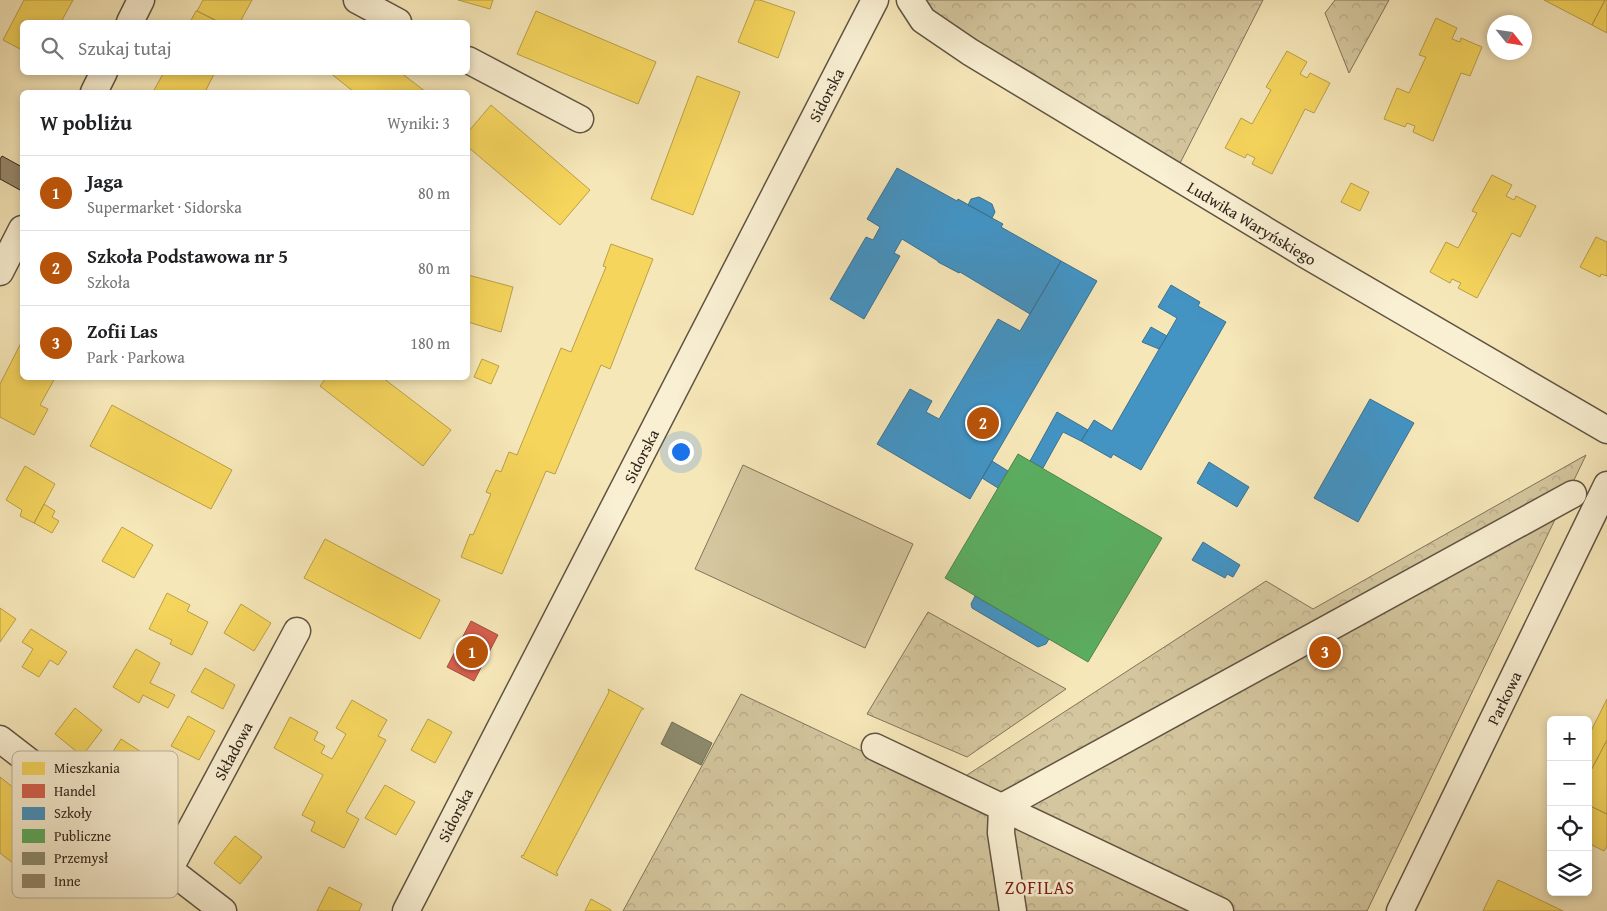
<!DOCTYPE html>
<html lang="pl">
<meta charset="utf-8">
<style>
body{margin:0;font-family:"Gentium Book Plus",serif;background:#f6f6f6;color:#202124}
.controls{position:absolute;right:15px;bottom:15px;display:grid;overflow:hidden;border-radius:8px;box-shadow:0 2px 8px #0003}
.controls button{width:45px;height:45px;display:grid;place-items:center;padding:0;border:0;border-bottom:1px solid #e0e0e0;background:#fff;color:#202124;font:25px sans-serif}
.compass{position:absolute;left:1487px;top:15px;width:45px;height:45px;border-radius:50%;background:#fff;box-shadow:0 2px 8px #0003;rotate:120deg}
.you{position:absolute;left:680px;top:451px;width:18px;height:18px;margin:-12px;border:4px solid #fff;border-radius:50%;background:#1a73e8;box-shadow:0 0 0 8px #1a73e833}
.badge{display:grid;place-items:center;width:32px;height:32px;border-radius:50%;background:#b45309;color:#fff;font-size:16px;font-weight:700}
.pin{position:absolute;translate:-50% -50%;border:2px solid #fff;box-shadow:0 1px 5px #0006}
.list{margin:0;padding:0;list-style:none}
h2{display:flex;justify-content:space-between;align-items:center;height:65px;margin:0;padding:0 20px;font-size:21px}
h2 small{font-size:16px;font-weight:400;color:#757577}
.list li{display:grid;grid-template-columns:32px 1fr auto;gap:15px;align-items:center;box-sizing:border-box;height:75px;padding:0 20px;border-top:1px solid #e0e0e0}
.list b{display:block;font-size:19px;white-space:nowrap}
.list p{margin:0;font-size:16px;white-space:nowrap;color:#757577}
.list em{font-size:16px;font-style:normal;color:#757577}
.icon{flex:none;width:28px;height:28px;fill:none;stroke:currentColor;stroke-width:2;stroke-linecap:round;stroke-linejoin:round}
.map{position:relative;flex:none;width:1607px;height:911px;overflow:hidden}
.search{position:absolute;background:#fff;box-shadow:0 2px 8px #0003;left:20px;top:20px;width:450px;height:55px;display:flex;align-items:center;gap:12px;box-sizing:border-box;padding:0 18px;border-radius:8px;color:#757577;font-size:19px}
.panel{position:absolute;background:#fff;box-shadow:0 2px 8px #0003;left:20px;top:90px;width:450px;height:290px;border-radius:8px}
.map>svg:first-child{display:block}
</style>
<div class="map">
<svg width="1607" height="911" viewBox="0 0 1607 911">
<defs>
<pattern id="forest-crowns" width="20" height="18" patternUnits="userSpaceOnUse" patternTransform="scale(1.25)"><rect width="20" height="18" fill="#d4c69e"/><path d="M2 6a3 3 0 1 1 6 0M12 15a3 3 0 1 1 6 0" fill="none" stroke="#b6aa88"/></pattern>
</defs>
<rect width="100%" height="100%" fill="#f6e7b9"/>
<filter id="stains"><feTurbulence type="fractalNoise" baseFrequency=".004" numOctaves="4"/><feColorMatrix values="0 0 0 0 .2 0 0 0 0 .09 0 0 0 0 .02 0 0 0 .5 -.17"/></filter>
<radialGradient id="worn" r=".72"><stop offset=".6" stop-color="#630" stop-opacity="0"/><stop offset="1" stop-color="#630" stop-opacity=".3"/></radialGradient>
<!-- grass -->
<path fill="#d4c69e" stroke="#81745c" d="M 743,465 L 913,544 L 865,648 L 695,569 Z"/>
<!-- forest -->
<path fill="url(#forest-crowns)" stroke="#81745c" d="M 926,0 L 1263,0 L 1174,175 L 923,20 L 927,4 Z
M 1335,0 L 1389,0 L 1349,73 L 1325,13 Z
M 1586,455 L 1367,911 L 623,911 L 741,694 L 944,790 L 1266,581 L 1313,609 Z
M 928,612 L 1066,689 L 967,757 L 867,714 Z"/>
<!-- homes -->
<path fill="#f6d55c" stroke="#baa048" d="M 24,0 L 73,0 L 61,22 L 22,22 L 22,50 L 3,40 Z
M 203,0 L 252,0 L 240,22 L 219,22 L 197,11 Z
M 458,0 L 493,0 L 490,9 Z
M 755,0 L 760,0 L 795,12 L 778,58 L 738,42 Z
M 1544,0 L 1605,0 L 1592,25 Z
M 1605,0 L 1607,0 L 1607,33 L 1592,25 Z
M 196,11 L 197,11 L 219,22 L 190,22 Z
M 536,11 L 656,62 L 638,104 L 517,54 Z
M 1436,18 L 1457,28 L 1452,39 L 1460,42 L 1461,38 L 1482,47 L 1470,76 L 1461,73 L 1433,141 L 1413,132 L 1415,126 L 1407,123 L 1405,127 L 1384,119 L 1397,88 L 1409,93 L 1426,57 L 1419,55 Z
M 1287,51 L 1307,62 L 1300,74 L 1307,78 L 1310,73 L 1330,83 L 1314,113 L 1305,109 L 1272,174 L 1252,164 L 1255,158 L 1247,154 L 1245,158 L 1225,148 L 1241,118 L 1252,124 L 1271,90 L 1266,87 Z
M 164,72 L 215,72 L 205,92 L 153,92 Z
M 329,72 L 400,72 L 426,92 L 354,92 Z
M 697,76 L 740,92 L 693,215 L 651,199 Z
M 491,105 L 590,190 L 560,225 L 468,147 L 468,132 Z
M 1492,175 L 1512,185 L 1506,196 L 1514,200 L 1516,196 L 1536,206 L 1520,237 L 1512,233 L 1477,298 L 1458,288 L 1461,283 L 1452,279 L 1450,283 L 1430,272 L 1446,242 L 1458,248 L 1477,213 L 1472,211 Z
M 1351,183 L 1369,192 L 1360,211 L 1341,202 Z
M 1596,237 L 1607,242 L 1607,276 L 1601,274 L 1600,277 L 1580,267 Z
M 611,244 L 653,259 L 610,369 L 601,365 L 555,474 L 546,471 L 502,574 L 461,557 L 470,534 L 473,535 L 491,494 L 486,492 L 496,470 L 501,472 L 509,452 L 517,455 L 561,348 L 571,352 L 606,267 L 603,266 Z
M 468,275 L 513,287 L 501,332 L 468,322 Z
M 22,341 L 22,378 L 55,378 L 40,405 L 48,409 L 34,435 L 0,417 L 0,384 Z
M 482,359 L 499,366 L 491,384 L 474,377 Z
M 326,378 L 383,378 L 451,430 L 423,466 L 320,386 Z
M 112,405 L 232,470 L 211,509 L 90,446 Z
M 25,466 L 55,484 L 34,523 L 20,516 L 22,510 L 6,500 Z
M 44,504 L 55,511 L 52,517 L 59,521 L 52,533 L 34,523 Z
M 122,527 L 153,545 L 134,578 L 102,561 Z
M 325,539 L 440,600 L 420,639 L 304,578 Z
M 167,593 L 190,605 L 187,611 L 208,622 L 192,655 L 170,644 L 172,640 L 149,629 Z
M 241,604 L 271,623 L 254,651 L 224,633 Z
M 0,608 L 16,619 L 0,642 Z
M 31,629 L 67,652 L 58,665 L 50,660 L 39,677 L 22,667 L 33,649 L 22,642 Z
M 136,649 L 160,663 L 150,683 L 175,695 L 168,708 L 143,695 L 139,703 L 113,687 Z
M 205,668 L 235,685 L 223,709 L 191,692 Z
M 608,689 L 644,709 L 642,709 L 556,873 L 558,874 L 557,876 L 521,857 L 522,855 L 523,856 L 609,692 Z
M 1607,699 L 1607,740 L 1588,776 L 1588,737 Z
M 352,700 L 387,720 L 378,736 L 386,740 L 346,812 L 359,819 L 344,848 L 311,831 L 315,822 L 302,815 L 323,775 L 274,748 L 290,717 L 318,732 L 314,740 L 325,746 L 321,753 L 332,759 L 346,734 L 336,728 Z
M 75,708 L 102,730 L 82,756 L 55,734 Z
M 188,716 L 215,731 L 199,760 L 171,746 Z
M 428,719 L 452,732 L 435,763 L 411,750 Z
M 121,739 L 143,753 L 133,768 L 126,764 L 120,773 L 105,764 Z
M 1607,740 L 1607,814 L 1588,805 L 1588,776 Z
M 0,777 L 91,849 L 54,895 L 0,853 Z
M 385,785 L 415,802 L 396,835 L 365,818 Z
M 1588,805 L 1607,814 L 1607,846 L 1604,851 L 1588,843 Z
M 235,836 L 262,857 L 240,884 L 214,863 Z
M 1498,880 L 1511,886 L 1563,911 L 1483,911 Z
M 329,887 L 362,904 L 359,911 L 317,911 Z
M 591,899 L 611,910 L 611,911 L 585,911 Z"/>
<!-- shops -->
<path fill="#d6604d" stroke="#a44e3e" d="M 471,621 L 498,635 L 474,681 L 447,667 Z"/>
<!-- schools -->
<path fill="#4393c3" stroke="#3d7190" d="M 897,168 L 957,201 L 958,199 L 992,218 L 1003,224 L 1001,227 L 1061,261 L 1030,314 L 960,272 L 959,273 L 938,262 L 938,261 L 902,239 L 894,253 L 900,256 L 864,319 L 830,299 L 866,237 L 873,240 L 880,227 L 867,219 Z
M 979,197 L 992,204 L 995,212 L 992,218 L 968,205 L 971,199 Z
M 1061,261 L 1097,281 L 970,499 L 877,444 L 910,389 L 932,401 L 926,412 L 939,419 L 998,319 L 1020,331 Z
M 1171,285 L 1200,302 L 1198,306 L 1226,322 L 1141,470 L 1113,454 L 1111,458 L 1081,441 L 1094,420 L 1112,431 L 1177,318 L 1158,307 Z
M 1151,327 L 1167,336 L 1159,349 L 1142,342 Z
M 1370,399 L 1414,423 L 1358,522 L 1314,498 Z
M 1057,412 L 1088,430 L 1081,441 L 1063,432 L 1043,468 L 1030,461 Z
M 992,461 L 1008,471 L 998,488 L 982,478 Z
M 1209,462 L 1249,487 L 1237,507 L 1197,483 Z
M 1203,542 L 1240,565 L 1233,577 L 1227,574 L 1225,578 L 1192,560 Z
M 975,596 L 1049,639 L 1046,644 L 1038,647 L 972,608 L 971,604 Z"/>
<!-- public -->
<path fill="#5aae61" stroke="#4d844c" d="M 1018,454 L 1162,538 L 1088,662 L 945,578 Z"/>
<!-- industry -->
<path fill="#8c8c6e" stroke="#706c55" d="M 672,722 L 712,743 L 701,765 L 661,744 Z"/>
<!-- building -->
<path fill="#96896d" stroke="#2e231a" d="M 2,156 L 22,167 L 22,186 L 20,190 L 0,179 L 0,159 Z"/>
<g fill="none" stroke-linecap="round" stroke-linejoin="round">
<defs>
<path id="minor" d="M 357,0 L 398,22
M 910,0 L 923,20 L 970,52 L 1303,253 L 1607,430
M 130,22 L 141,0
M 468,60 L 580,119
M 94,92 L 104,72
M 0,272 L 22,229
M 0,739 L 223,911
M 875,747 L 1220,911
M 169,870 L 297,631
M 406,911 L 875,0
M 1013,911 L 1001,833 L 1002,807 L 1573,494
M 1400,911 L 1607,485"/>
</defs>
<!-- minor casing -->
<use href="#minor" stroke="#605442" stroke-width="29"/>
<!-- minor -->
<use href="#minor" stroke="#f9efd2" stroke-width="26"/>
</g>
<g text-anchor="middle" stroke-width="5" stroke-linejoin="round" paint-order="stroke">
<!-- street labels -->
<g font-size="16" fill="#2e231a" stroke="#f9efd2">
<text transform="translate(826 95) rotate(-63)" y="6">Sidorska</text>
<text transform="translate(1252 223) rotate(31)" y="6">Ludwika Waryńskiego</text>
<text transform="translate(641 456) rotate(-63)" y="6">Sidorska</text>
<text transform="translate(1504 698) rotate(-64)" y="6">Parkowa</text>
<text transform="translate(233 751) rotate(-62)" y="6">Składowa</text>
<text transform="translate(455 815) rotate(-63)" y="6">Sidorska</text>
</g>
<!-- neighbourhood labels -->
<g font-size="18" letter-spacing="1" fill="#7a1f14" stroke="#f9efd2">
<text x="1040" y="894">ZOFILAS</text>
</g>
</g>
<!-- legend -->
<rect x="12" y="751" width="166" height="147" rx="8" fill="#f9efd2" stroke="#bcb29b" stroke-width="1"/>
<rect x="22" y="762" width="23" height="13" fill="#f6d55c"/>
<rect x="22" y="784" width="23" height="14" fill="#d6604d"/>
<rect x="22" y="807" width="23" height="13" fill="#4393c3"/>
<rect x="22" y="829" width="23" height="14" fill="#5aae61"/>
<rect x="22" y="852" width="23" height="13" fill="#8c8c6e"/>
<rect x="22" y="874" width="23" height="14" fill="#96896d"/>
<g font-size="14" fill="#2e231a">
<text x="54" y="773">Mieszkania</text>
<text x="54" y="796">Handel</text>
<text x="54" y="818">Szkoły</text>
<text x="54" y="841">Publiczne</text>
<text x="54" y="863">Przemysł</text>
<text x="54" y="886">Inne</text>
</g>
<rect width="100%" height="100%" filter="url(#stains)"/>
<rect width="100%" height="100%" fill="url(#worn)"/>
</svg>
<div class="controls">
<button>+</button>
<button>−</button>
<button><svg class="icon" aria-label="locate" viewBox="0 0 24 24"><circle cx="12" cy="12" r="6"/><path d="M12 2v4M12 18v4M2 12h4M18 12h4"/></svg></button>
<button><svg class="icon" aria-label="layers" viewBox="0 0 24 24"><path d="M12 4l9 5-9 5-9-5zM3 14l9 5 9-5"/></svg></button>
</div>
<svg class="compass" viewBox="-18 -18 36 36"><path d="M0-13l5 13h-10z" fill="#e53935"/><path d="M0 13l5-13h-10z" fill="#757577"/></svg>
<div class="you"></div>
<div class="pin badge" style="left:472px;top:652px">1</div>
<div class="pin badge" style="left:983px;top:423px">2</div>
<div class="pin badge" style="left:1325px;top:652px">3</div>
<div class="search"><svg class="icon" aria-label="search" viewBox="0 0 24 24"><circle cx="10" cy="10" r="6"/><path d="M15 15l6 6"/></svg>Szukaj tutaj</div>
<section class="panel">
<h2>W pobliżu<small>Wyniki: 3</small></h2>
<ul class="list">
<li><span class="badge">1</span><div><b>Jaga</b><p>Supermarket · Sidorska</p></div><em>80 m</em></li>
<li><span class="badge">2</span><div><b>Szkoła Podstawowa nr 5</b><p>Szkoła</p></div><em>80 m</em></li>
<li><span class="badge">3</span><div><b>Zofii Las</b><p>Park · Parkowa</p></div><em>180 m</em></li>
</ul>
</section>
</div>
